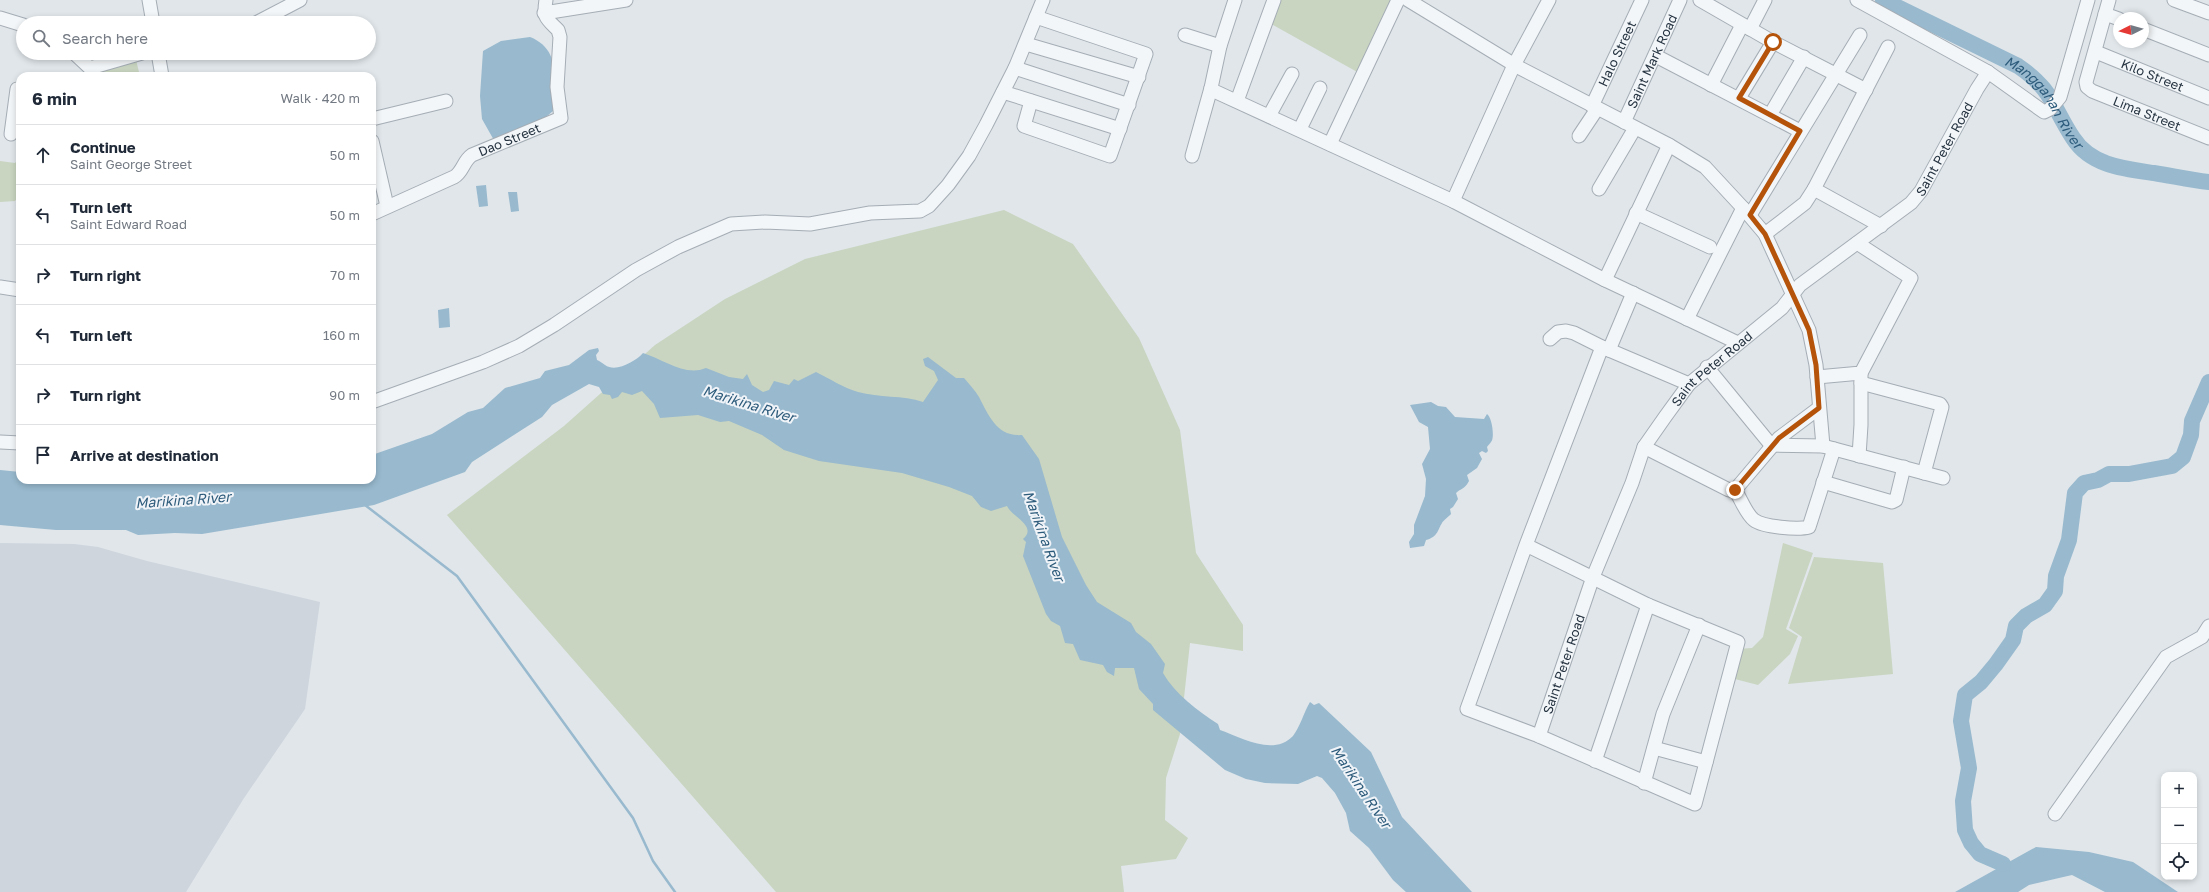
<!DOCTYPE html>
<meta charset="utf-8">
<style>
body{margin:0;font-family:"Golos Text",sans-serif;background:#f2f2f3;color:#1f2937}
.controls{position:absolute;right:12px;bottom:12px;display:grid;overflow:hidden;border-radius:8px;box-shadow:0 2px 6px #0003}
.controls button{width:36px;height:36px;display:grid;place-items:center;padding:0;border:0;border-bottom:1px solid #e0e1e3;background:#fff;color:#1f2937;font:20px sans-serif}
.compass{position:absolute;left:2113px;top:12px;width:36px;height:36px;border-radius:50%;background:#fff;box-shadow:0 2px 6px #0003;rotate:264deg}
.stop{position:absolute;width:12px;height:12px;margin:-9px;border:3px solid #b45309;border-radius:50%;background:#fff}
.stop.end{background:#b45309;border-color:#fff;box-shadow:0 1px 4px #0008}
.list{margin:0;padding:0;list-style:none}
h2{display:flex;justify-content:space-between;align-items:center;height:52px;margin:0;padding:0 16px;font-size:17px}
h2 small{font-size:13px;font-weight:400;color:#747a83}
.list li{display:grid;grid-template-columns:26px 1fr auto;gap:12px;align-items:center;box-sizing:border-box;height:60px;padding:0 16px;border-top:1px solid #e0e1e3}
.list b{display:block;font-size:15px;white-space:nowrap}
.list p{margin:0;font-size:13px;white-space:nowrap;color:#747a83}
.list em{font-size:13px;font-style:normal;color:#747a83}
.icon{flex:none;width:22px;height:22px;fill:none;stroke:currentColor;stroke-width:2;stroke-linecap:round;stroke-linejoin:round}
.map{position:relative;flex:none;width:2209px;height:892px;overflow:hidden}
.search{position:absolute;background:#fff;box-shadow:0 2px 6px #0003;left:16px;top:16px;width:360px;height:44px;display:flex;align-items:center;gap:10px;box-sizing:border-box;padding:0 14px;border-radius:22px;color:#747a83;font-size:15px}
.panel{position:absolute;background:#fff;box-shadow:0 2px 6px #0003;left:16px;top:72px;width:360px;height:412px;border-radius:12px}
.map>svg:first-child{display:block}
</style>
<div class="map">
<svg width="2209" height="892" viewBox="0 0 2209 892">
<rect width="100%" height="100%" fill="#e0e6ea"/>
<!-- built -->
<path fill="#ced5dd" d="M 0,543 L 74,544 L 98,547 L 147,561 L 320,602 L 305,709 L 244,798 L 186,892 L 0,892 Z"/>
<!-- green -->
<path fill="#c9d5c0" d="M 1272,0 L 1394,0 L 1359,73 L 1266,21 Z
M 135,56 L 140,76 L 95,76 L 93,71 Z
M 20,157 L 20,194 L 15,201 L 0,202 L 0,161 L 15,163 Z
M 1004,210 L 1073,244 L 1139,338 L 1180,430 L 1196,553 L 1243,625 L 1243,651 L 1190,643 L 1180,734 L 1166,778 L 1165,820 L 1188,838 L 1176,859 L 1121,866 L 1124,892 L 776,892 L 447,515 L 564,426 L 655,345 L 725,299 L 805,259 Z
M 1783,543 L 1813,553 L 1786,629 L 1798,636 L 1790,654 L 1758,685 L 1731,678 L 1737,649 L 1752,648 L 1763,637 Z
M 1814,557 L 1883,563 L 1893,674 L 1788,684 L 1802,637 L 1789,628 Z"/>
<!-- water -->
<path fill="#98b9ce" d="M 530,37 C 561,49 556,82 553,111 L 539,123 L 495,142 L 482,119 L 480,96 L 483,51 L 501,41 Z
M 486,185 L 488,206 L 479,207 L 476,186 Z
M 508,192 L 517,192 L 519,211 L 511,212 Z
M 449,308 L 450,327 L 439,328 L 438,310 Z
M 598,348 L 599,351 L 596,355 L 597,360 C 600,361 602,363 605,365 C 616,373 636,361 643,353 C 663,359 685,377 706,368 L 729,377 L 743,379 L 747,374 L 752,385 L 763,392 L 769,390 L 774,381 L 789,385 L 794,379 L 798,381 L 816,372 C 830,379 844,388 858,392 C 879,398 903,395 923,402 L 938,380 L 934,371 L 925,366 L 923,359 L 928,357 L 956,378 L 964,378 C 969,384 975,390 979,397 C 989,416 997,437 1022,435 L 1039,459 L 1062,537 L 1086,585 L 1097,602 L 1131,623 L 1136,632 L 1151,644 L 1165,664 L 1163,673 C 1175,694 1198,711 1218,724 L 1220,730 C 1241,737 1273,757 1293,736 C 1300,727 1304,712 1310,702 L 1314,705 L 1319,703 L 1371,752 L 1402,817 L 1472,892 L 1406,892 L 1393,880 L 1369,848 L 1350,831 L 1346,813 L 1335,793 L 1322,778 L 1317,776 L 1298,784 L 1265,783 L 1246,779 L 1225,770 L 1153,710 L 1153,704 L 1139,689 L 1134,668 L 1115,668 L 1114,676 L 1107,672 L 1103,665 L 1080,660 L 1073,644 L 1065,643 L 1060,626 L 1051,621 L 1046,614 L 1023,556 L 1026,542 L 1023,539 C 1038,526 1012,517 1007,506 L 991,511 L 981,507 L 972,496 L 949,487 L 902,473 L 819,461 L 784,450 L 762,435 L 729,421 L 720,422 L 698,415 L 660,418 L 654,404 L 642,391 L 632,395 L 622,392 L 618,397 L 612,399 L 610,395 L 603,394 L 599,387 L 589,384 L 552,405 L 542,417 L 472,462 L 465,472 L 374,505 L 202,534 L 175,533 L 138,535 L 126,530 L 56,530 L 0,525 L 0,470 L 20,472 L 20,480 L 372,480 L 372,455 L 432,434 L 468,412 L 483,408 L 505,388 L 540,378 L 545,371 L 569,365 L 589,350 Z
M 1431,402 L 1438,406 L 1446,407 L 1455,417 L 1484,419 L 1487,414 C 1492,417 1495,438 1491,442 C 1490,444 1488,445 1487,447 L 1488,451 L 1486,453 L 1482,451 L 1479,453 L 1482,459 L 1477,468 L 1467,475 L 1469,481 C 1464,490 1461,488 1456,493 L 1458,499 L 1453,507 L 1450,509 L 1451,514 C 1449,516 1443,521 1442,523 C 1438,529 1438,537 1426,540 L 1424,546 L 1410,548 L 1409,542 L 1414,534 L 1414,525 L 1425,496 L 1426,479 L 1422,464 L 1430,449 L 1428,427 L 1419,422 L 1410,405 Z
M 2036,847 L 2089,852 L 2133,862 L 2178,892 L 2105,892 L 2072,875 L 2029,885 L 2018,892 L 1955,892 Z"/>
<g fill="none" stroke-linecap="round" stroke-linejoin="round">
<!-- stream -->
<path stroke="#98b9ce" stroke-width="2.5" d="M 365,505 L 457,576 L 633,818 L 653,861 L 675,892"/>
<!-- river -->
<g stroke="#98b9ce" stroke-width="16">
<path id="s1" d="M 1883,0 L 2018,66 C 2053,90 2052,106 2073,138 C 2091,166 2125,169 2154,173 C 2173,176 2191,180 2209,182"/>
<path d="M 2003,864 L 1980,854 L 1971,843 L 1965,830 L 1963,801 L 1969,768 L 1961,721 L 1965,695 L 1981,682 L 1996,664 L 2013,640 L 2016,626 L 2026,616 L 2045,605 L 2055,591 L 2056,576 L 2069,540 L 2075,493 L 2084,483 L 2098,480 L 2109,474 L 2129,474 L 2172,466 L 2183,457 L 2191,435 L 2192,421 L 2209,382"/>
</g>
<defs>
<g id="minor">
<path d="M 149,0 L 153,23"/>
<path d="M 1235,0 L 1220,46 L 1211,88 L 1214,91 L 1453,201 L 1605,280 L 1738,343"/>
<path d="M 1408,0 L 1518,67 L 1669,145 L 1705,167 L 1743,208 L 1765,234 L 1809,330 L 1816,365 L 1823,446"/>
<path d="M 1700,0 L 1773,42 L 1866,90"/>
<path d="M 1857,0 L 1988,72 L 2044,112 L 2050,109 L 2060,97 L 2088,0"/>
<path id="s2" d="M 2109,0 L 2086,82 L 2087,87 L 2092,91 L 2209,138"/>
<path d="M 2174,0 L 2209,13"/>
<path d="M 544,13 L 626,0"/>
<path d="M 2105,14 L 2119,19"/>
<path d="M 0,18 L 23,25"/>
<path d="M 256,23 L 300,0"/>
<path d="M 1750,29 L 1765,0"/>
<path d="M 2143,29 L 2209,55"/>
<path d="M 1185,35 L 1220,46"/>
<path d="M 1026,44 L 1139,77"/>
<path id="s3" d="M 2096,52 L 2209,98"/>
<path d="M 74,53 L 90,68 L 142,53"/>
<path d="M 158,53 L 162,76"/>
<path d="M 1656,56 L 1800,131"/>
<path d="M 1015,68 L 1129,105"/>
<path d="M 1711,85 L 1742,25"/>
<path d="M 1003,92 L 1120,129"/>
<path d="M 1739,98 L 1773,42"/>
<path d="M 1031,101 L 1024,126 L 1110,156 L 1146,54 L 1036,17"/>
<path d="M 1237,101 L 1274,0"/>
<path id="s4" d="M 1592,106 L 1642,0"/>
<path d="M 1770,115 L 1804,57"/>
<path d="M 1269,116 L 1292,74"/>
<path d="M 372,119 L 446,101"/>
<path id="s5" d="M 1624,122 L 1680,0"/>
<path d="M 1300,129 L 1320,88"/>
<path d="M 11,134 L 17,89"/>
<path d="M 1579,136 L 1597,109"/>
<path d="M 372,141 L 387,206"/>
<path d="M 1330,144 L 1398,0"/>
<path d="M 1192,156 L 1211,88"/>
<path d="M 1599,189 L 1635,128"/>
<path d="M 1814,189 L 1881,226"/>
<path d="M 1453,201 L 1514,65 L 1549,0"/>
<path d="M 1636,213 L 1710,247"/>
<path id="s6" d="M 372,214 L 454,177 C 463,172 463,161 472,155 L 561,118 L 557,87 L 560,37 L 558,30 C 546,18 543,18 546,0"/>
<path d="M 1750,215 L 1860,35"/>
<path d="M 1765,234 L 1805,203 L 1814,189 L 1888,47"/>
<path d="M 1605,280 L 1669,145"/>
<path d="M 0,287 L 20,290"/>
<path d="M 1687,319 L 1743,208"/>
<path d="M 1550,339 L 1558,332 L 1566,331 L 1574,333 L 1602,347 L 1689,384"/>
<path d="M 1609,350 L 1633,293"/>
<path d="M 1707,367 L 1771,445 L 1823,446 L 1943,478"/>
<path d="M 1817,377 L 1861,373 L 1911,278 L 1857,243"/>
<path d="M 1861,383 L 1940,404 L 1942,407 L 1924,473"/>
<path d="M 372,402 L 483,362 L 519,346 L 554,325 L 636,270 L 678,247 L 731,224 L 765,222 L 810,224 L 870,213 L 920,211 L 929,206 L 948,185 L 969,156 L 986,125 L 1015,68 L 1043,0"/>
<path d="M 0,442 L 20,443"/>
<path d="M 1644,447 L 1729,490 L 1735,490 L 1779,438 L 1819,408"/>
<path d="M 1859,456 L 1861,425 L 1861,375"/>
<path d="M 1823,482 L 1892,502 L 1896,500 L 1904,467"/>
<path d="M 1735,490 C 1741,499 1746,514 1754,520 C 1763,527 1798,530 1809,527 L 1834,449"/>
<path d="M 1526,545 L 1648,605 L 1738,642 L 1695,804 L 1539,736 L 1467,709 L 1526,545 L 1602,347"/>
<path id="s7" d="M 1539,736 L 1593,577 L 1632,483 L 1644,447 L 1665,417 L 1689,384 L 1782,308 L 1800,285 L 1911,203 L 1921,191 L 1977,89 L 1988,72"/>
<path d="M 1654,748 L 1706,762"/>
<path d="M 1595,761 L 1648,605"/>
<path d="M 1644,783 L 1663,714 L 1699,625"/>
<path d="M 2055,814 L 2166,657 L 2202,637 L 2209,626"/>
</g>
</defs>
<!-- minor casing -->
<use href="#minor" stroke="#a5adb5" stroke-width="15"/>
<!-- minor -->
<use href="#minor" stroke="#f3f6f8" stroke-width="13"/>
</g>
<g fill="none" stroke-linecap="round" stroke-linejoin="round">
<!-- route -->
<path stroke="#b45309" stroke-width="5" d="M 1735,490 L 1779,438 L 1819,408 L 1816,365 L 1809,330 L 1765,234 L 1750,215 L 1800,131 L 1739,98 L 1773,42"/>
</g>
<g text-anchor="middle" stroke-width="4" stroke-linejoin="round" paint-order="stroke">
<!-- street labels -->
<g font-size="13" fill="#273543" stroke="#f0f4f8">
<text dy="5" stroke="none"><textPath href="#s4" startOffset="58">Halo Street</textPath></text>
<text dy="5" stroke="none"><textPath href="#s5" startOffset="67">Saint Mark Road</textPath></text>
<text dy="5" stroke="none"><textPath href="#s3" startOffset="61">Kilo Street</textPath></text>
<text dy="5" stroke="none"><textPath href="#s2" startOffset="156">Lima Street</textPath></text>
<text dy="5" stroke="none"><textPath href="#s6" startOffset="159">Dao Street</textPath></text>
<text dy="5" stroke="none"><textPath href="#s7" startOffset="736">Saint Peter Road</textPath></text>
<text dy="5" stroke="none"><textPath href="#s7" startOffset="412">Saint Peter Road</textPath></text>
<text dy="5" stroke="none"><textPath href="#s7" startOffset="76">Saint Peter Road</textPath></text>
</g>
<!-- water labels -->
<g font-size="14" font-style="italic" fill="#2d5b7b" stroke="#f0f4f8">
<text dy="5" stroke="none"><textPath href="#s1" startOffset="195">Manggahan River</textPath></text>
<text transform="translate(749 404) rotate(17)" y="5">Marikina River</text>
<text transform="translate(183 500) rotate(-4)" y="5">Marikina River</text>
<text transform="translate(1044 536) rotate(70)" y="5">Marikina River</text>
<text transform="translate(1361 787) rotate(56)" y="5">Marikina River</text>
</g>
</g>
</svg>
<div class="controls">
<button>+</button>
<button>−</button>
<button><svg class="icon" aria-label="locate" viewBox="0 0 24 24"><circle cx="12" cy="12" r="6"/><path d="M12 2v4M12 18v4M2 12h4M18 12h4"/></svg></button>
</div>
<svg class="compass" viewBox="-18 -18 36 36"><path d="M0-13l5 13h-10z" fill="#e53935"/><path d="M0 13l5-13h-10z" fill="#747a83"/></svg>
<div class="stop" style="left:1773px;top:42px"></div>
<div class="stop end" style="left:1735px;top:490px"></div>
<div class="search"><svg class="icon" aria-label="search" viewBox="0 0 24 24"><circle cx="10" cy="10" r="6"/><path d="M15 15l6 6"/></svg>Search here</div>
<section class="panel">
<h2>6 min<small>Walk · 420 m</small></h2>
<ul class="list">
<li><svg class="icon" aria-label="ahead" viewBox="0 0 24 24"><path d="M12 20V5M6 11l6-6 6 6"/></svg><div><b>Continue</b><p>Saint George Street</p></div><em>50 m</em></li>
<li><svg class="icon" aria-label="left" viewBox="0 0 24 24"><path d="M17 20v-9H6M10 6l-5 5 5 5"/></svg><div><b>Turn left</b><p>Saint Edward Road</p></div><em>50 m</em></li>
<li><svg class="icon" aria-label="right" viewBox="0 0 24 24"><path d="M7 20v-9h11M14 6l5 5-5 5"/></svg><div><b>Turn right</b></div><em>70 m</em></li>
<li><svg class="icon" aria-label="left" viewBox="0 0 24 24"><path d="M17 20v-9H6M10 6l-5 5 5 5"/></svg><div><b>Turn left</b></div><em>160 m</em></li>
<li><svg class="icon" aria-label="right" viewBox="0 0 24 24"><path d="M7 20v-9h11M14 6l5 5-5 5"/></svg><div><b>Turn right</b></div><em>90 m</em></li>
<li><svg class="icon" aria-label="arrive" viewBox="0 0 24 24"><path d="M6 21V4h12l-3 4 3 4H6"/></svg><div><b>Arrive at destination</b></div></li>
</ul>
</section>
</div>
